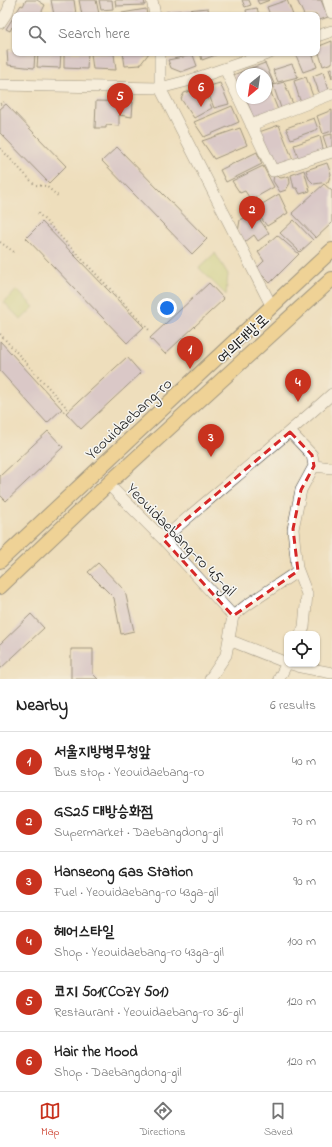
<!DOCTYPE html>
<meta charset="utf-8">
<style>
body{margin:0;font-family:"Indie Flower","Poor Story",sans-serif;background:#f6f6f6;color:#222}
.controls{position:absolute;right:12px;bottom:12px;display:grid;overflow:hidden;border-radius:8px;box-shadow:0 1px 3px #0004}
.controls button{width:36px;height:36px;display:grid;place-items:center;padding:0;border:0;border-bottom:1px solid #e0e0e0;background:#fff;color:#222;font:20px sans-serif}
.compass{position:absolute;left:236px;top:68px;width:36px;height:36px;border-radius:50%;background:#fff;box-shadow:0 1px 3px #0004;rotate:209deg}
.you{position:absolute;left:167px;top:308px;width:14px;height:14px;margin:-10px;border:3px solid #fff;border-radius:50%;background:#1a73e8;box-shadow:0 0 0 6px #1a73e833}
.badge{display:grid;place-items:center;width:26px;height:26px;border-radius:50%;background:#c8321e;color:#fff;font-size:13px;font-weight:700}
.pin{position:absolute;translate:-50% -33px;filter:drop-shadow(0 1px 2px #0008)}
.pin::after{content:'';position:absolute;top:21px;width:14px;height:12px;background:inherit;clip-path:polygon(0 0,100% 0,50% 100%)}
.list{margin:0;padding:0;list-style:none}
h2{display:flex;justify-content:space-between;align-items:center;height:52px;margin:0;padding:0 16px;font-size:17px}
h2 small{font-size:13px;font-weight:400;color:#767676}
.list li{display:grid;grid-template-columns:26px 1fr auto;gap:12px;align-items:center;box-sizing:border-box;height:60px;padding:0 16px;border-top:1px solid #e0e0e0}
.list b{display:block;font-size:15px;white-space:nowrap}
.list p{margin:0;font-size:13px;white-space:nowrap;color:#767676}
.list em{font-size:13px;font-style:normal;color:#767676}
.icon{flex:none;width:22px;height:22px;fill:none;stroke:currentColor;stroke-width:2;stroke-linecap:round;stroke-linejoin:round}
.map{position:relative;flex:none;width:332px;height:679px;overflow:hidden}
.search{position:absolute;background:#fff;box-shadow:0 1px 3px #0004;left:12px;right:12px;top:12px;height:44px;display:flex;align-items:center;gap:10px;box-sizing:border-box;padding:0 14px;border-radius:8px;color:#767676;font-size:15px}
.sheet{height:412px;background:#fff}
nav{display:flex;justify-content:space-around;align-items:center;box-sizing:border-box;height:56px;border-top:1px solid #e0e0e0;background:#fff;font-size:11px;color:#767676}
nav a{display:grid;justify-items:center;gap:2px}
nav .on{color:#c8321e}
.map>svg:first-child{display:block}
</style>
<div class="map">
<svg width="332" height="679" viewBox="0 0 332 679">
<rect width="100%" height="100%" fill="#f6f6f2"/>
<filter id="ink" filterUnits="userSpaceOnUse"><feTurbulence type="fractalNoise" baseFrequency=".025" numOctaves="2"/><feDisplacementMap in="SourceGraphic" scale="8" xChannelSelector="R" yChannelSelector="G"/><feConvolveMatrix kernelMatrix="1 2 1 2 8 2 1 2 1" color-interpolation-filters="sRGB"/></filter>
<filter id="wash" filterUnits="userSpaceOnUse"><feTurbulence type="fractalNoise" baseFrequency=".012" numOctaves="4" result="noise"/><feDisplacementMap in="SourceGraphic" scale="16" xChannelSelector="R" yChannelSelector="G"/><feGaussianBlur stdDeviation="0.9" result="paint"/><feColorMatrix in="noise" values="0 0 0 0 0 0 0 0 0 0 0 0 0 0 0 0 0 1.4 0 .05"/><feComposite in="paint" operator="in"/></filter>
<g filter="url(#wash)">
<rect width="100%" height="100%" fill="#eedebc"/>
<!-- green -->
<path fill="#bbcc6f" stroke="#6c7446" d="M 215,253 L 228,274 L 226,295 L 199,268 Z
M 17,290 L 34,307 L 21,320 L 4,302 Z"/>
<g id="blocks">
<!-- building -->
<path fill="#c0add6" d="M 26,0 L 37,0 L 45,5 L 40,15 L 15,15 L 15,29 L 12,27 L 10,31 L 6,29 L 21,5 L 23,6 Z
M 51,0 L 74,0 L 76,14 L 54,15 Z
M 79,0 L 96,0 L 99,14 L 82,15 Z
M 99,0 L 112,0 L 113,9 L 101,10 Z
M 115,0 L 144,0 L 145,5 L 116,6 Z
M 242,0 L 249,0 L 251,5 L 245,7 Z
M 257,0 L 270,0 L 259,4 Z
M 287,0 L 293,15 L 270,15 L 267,7 Z
M 297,0 L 321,0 L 328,17 L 317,21 L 317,15 L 304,15 Z
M 208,8 L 209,15 L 167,15 L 166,12 Z
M 257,8 L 259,15 L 247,15 L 246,10 Z
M 146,9 L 147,15 L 116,15 L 116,14 Z
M 332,41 L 332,63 L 323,66 L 317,47 Z
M 7,50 L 15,51 L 15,53 L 35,53 L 34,68 L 8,65 Z
M 38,53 L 61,53 L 60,68 L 37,67 Z
M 64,53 L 88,53 L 87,69 L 64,68 Z
M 123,53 L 149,53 L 140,65 L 125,66 Z
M 200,53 L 221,53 L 202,60 Z
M 295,53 L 312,53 L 317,67 L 303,72 Z
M 91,54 L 114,54 L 116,70 L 93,69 Z
M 193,55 L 197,66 L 181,72 L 171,68 L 168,60 Z
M 265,63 L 274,84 L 266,87 L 266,74 L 242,74 L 242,92 L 233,75 Z
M 292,64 L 298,77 L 278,82 L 273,70 Z
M 332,68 L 332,78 L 329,69 Z
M 323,72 L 330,93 L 320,95 L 313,76 Z
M 306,77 L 314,99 L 301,104 L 294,81 Z
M 284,82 L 293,104 L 281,108 L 273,85 Z
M 220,83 L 229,104 L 214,108 L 206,87 Z
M 202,88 L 212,108 L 194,118 L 181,99 L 184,93 Z
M 270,90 L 278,110 L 254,119 L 246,99 L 266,98 L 266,91 Z
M 96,101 L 133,102 L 132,117 L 119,115 L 119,126 L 106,125 L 106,128 L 95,128 Z
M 6,104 L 66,166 L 49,183 L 0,133 L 0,109 Z
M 232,106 L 239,122 L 204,137 L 194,122 Z
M 332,110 L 332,131 L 323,134 L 317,116 Z
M 314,118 L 318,129 L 291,139 L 286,128 Z
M 279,125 L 293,160 L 274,166 L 259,132 Z
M 240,128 L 247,145 L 214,159 L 202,141 Z
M 332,134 L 332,151 L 328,151 L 323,136 Z
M 320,136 L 324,153 L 299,160 L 294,145 Z
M 117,147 L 207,239 L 192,254 L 102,161 Z
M 257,152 L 262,164 L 226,182 L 220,170 Z
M 327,163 L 331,174 L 328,182 L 314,184 L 309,179 L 306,170 Z
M 263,166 L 274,187 L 251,200 L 245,191 L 240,193 L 232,181 Z
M 304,170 L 310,191 L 300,194 L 297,188 L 294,188 L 291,175 Z
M 274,175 L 281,178 L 289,176 L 290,183 L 286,190 L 280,192 L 273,181 Z
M 324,184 L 332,191 L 332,223 L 316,238 L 292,213 Z
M 279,194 L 288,213 L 267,226 L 254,209 Z
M 255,213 L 269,233 L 258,241 L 254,235 L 245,242 L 238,232 L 240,220 Z
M 294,220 L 313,240 L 300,252 L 280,233 Z
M 42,222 L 144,327 L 127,343 L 26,238 Z
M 277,235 L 299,254 L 270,283 L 256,269 L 264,261 L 258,252 Z
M 209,283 L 224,299 L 165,354 L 150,338 Z
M 0,341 L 62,409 L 47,423 L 0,371 Z
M 127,357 L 141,373 L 81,429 L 66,413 Z
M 48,431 L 63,447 L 6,501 L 0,495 L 0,476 Z
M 98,563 L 125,591 L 134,631 L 121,634 L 114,598 L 88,572 Z
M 31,614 L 44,628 L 0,669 L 0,644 Z
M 71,649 L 93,649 L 93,674 L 98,679 L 71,679 Z"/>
</g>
</g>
<g filter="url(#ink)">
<use href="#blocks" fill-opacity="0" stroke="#3c3934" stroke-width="1"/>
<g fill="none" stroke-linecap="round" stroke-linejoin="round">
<defs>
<path id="minor" d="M 152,0 L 155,15
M 328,0 L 332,13
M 0,23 L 8,11 L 11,0
M 317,36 L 332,31
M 160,53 L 160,88 L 272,307
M 225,69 L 273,171 L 332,152
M 0,85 L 160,88 L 191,80 L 270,53
M 251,125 L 332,94
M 290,432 L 312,455 L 314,466 L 301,490 L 293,529 L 297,568 L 307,594 L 304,627 L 301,634
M 314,466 L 332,468
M 108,484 L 163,539 L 233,616 L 226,655 L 210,679
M 163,539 C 219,490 277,444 332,394
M 233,616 L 247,605 L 298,571
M 229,640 L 287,663
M 291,664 L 301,667 L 332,673
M 279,679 L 287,663"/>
<path id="major" d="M 0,561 L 332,250
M 0,587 L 108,484 L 332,279"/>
</defs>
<!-- minor casing -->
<use href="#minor" stroke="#3c3934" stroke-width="12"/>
<!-- major casing -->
<use href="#major" stroke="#3c3934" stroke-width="16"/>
<!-- path -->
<path stroke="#3c3934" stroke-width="2" stroke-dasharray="1 3" stroke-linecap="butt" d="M 0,104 L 4,102
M 0,148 L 35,185 L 46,186 L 58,196
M 38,213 L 150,331
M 0,242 L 14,252
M 0,334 L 67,408 L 62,413"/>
<!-- minor -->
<use href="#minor" stroke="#fff" stroke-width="11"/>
<!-- major -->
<use href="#major" stroke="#efc469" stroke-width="14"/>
</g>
</g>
<!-- marked area -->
<path d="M0 0H332V679H0ZM 290,432 L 312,455 L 314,466 L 301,490 L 293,529 L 298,571 L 233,616 L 163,539 Z" fill="#eedebc" fill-opacity=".55" fill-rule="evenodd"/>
<path fill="none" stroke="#d62828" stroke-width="3" stroke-dasharray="8 5" stroke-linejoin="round" d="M 290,432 L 312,455 L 314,466 L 301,490 L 293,529 L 298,571 L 233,616 L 163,539 Z"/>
<g text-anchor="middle" stroke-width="3" stroke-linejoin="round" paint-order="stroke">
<!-- street labels -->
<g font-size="16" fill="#1c1c1c" stroke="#f6f6f2">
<text transform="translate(242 338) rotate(-43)" y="6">여의대방로</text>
<text transform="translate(128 418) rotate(-43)" y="6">Yeouidaebang-ro</text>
<text transform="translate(182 539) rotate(46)" y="6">Yeouidaebang-ro 45-gil</text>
</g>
</g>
</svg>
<div class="controls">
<button><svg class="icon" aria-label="locate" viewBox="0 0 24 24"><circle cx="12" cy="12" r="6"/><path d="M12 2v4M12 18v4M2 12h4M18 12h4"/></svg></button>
</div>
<svg class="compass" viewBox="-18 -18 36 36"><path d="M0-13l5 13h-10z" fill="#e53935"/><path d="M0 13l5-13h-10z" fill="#767676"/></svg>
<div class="you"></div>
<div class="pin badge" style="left:190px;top:369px">1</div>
<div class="pin badge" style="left:252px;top:229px">2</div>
<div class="pin badge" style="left:211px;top:457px">3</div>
<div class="pin badge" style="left:298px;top:402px">4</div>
<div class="pin badge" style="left:120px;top:116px">5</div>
<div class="pin badge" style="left:201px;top:107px">6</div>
<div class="search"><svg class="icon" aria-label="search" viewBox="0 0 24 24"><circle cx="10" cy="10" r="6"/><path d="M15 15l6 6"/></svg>Search here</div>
</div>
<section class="sheet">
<h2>Nearby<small>6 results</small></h2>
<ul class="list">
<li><span class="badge">1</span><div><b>서울지방병무청앞</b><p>Bus stop · Yeouidaebang-ro</p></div><em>40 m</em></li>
<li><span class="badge">2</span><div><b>GS25 대방승화점</b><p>Supermarket · Daebangdong-gil</p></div><em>70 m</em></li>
<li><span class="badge">3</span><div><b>Hanseong Gas Station</b><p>Fuel · Yeouidaebang-ro 43ga-gil</p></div><em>90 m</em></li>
<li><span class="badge">4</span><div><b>헤어스타일</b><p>Shop · Yeouidaebang-ro 43ga-gil</p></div><em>100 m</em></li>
<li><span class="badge">5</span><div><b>코지 501(COZY 501)</b><p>Restaurant · Yeouidaebang-ro 36-gil</p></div><em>120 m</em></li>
<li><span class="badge">6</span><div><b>Hair the Mood</b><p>Shop · Daebangdong-gil</p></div><em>120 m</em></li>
</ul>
</section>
<nav>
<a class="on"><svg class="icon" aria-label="map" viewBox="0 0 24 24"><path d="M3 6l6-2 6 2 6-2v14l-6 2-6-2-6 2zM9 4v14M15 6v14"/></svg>Map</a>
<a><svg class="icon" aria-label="directions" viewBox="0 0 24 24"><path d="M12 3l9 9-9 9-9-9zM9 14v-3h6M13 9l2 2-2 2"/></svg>Directions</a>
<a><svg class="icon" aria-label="saved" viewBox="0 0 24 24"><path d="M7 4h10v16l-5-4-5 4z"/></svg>Saved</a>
</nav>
